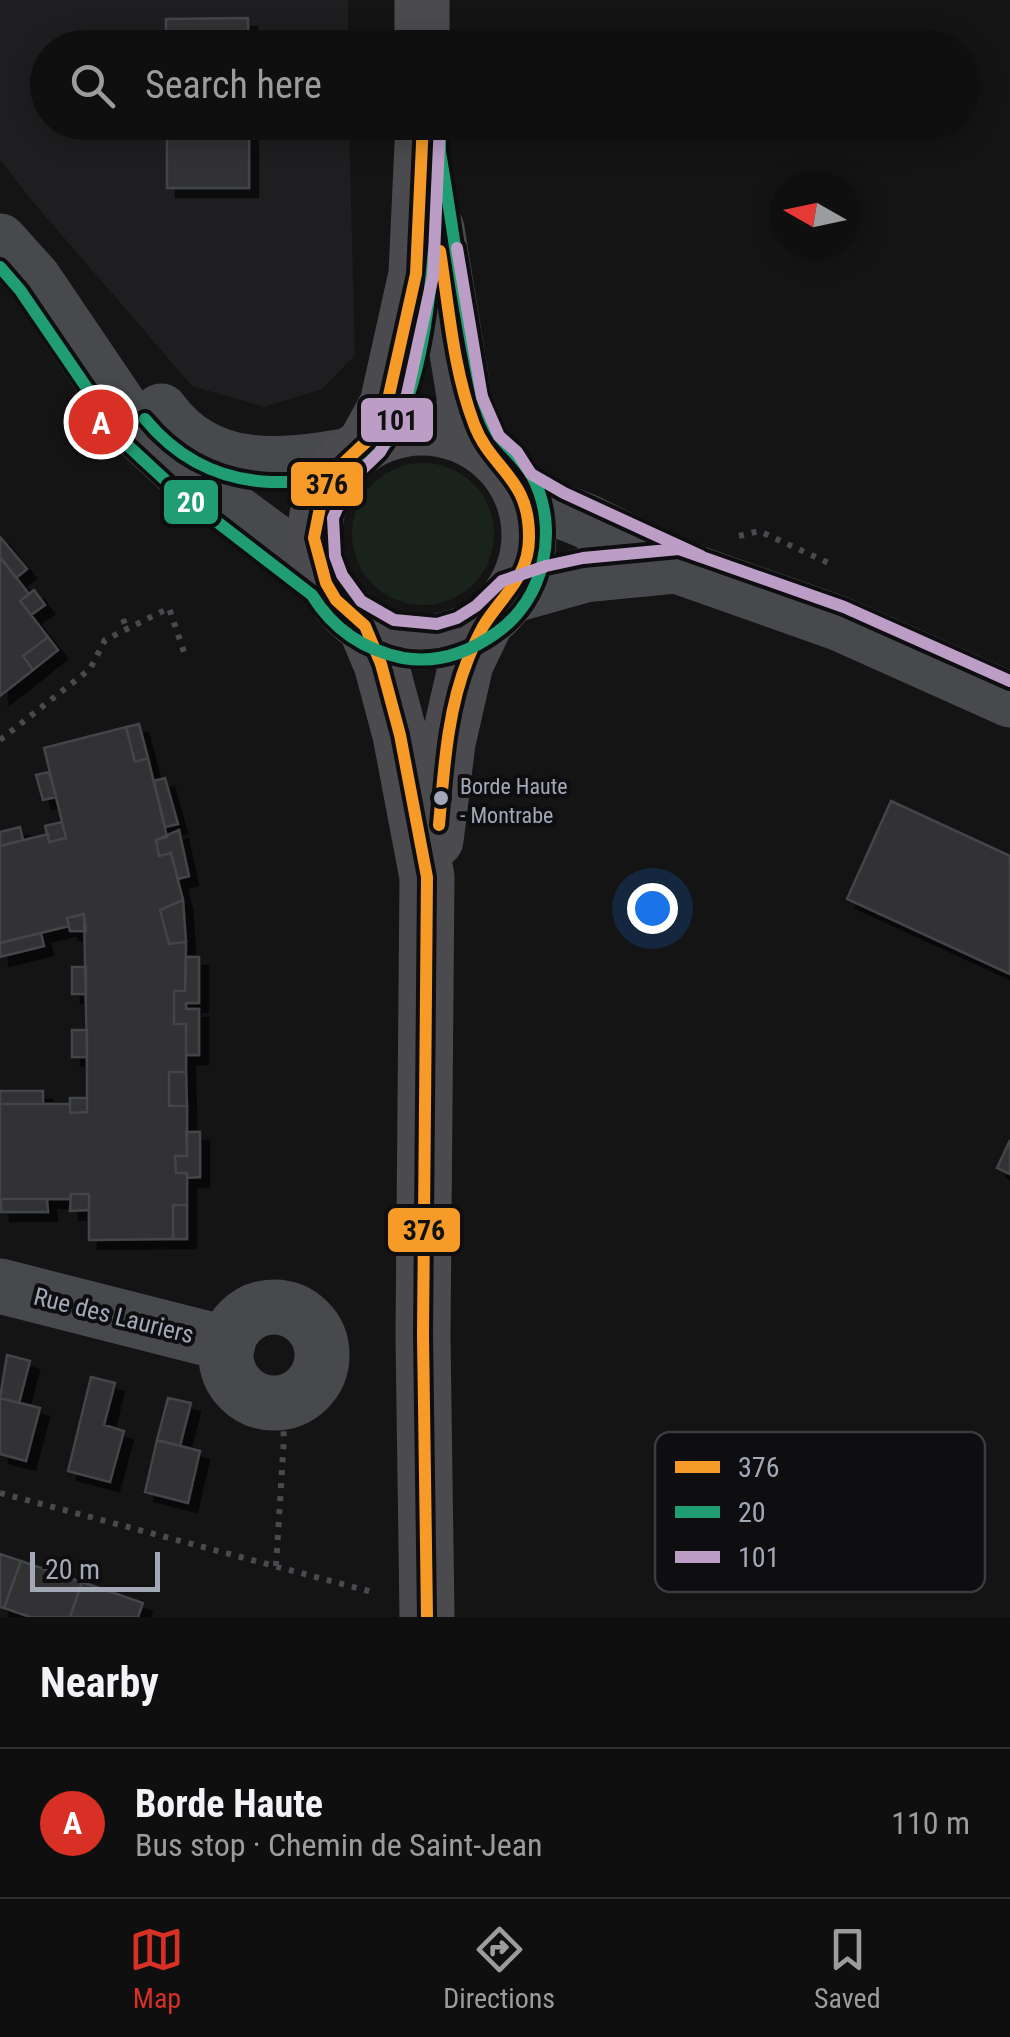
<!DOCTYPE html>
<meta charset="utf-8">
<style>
body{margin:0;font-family:"Roboto Condensed",sans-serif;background:#181818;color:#f1f3f6}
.compass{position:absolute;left:770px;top:170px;width:90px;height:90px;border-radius:50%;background:#0f0f0f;box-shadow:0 5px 25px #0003;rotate:279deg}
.scale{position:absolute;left:30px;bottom:25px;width:130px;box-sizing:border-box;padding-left:10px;border:5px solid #a3a8b7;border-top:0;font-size:28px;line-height:35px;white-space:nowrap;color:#a3a8b7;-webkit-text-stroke:8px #0e0e10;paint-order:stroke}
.you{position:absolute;left:652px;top:908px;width:35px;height:35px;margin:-25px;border:8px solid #fff;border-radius:50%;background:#1a73e8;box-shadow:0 0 0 15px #1a73e833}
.badge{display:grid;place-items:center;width:65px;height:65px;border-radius:50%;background:#d93025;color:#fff;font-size:32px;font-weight:700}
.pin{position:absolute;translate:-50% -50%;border:5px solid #fff;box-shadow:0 2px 10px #0006}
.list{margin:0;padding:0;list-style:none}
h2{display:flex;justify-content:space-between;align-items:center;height:130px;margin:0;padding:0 40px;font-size:42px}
h2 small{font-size:32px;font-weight:400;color:#9b9c9e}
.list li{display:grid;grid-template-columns:65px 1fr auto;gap:30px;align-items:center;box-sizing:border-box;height:150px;padding:0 40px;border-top:2px solid #2f2f2f}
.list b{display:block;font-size:38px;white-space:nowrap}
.list p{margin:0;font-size:32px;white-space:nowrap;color:#9b9c9e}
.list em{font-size:32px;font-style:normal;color:#9b9c9e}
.icon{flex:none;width:55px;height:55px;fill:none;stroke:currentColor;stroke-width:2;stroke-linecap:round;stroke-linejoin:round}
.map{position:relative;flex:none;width:1010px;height:1617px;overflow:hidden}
.search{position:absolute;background:#0f0f0f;box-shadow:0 5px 25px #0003;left:30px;right:30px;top:30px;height:110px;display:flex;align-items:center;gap:25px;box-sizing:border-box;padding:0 35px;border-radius:55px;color:#9b9c9e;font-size:38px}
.sheet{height:280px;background:#0f0f0f}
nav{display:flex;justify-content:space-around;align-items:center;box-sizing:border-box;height:140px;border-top:2px solid #2f2f2f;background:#0f0f0f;font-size:28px;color:#9b9c9e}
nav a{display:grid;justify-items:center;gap:5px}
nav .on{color:#d93025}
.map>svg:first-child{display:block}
</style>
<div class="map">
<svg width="1010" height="1617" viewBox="0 0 1010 1617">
<defs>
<filter id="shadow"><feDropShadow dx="9" dy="9" stdDeviation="0" flood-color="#0009"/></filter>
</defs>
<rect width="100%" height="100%" fill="#141414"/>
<!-- built -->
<path fill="#1e1e20" d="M 0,0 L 348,0 L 348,47 L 48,48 L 48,122 L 349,123 L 355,355 L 322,389 L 264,407 L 192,386 L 28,196 L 0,160 Z"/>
<!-- green -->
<path fill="#1a221c" d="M352 534a71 71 0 1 1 142 0a71 71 0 1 1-142 0Z"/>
<!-- building -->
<path fill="#313234" stroke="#424448" stroke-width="2.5" filter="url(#shadow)" d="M 248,18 L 248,48 L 166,48 L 166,19 Z
M 167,122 L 249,122 L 249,188 L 167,188 Z
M 0,537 L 27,569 L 16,578 L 0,557 Z
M 0,557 L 29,594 L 20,601 L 48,637 L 23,656 L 33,670 L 0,696 Z
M 34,590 L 45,605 L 31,615 L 20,601 Z
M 48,637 L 58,650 L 33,670 L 23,656 Z
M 139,724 L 148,758 L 135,762 L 126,727 Z
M 126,727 L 135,762 L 148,758 L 167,837 L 156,840 L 159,856 L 171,853 L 183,900 L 160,910 L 169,944 L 186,942 L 185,991 L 174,991 L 174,1024 L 186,1024 L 186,1072 L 169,1072 L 169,1106 L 187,1106 L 187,1156 L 175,1156 L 176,1173 L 187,1173 L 187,1205 L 173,1205 L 173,1239 L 89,1240 L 89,1194 L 71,1194 L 70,1199 L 0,1199 L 0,1104 L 70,1104 L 70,1113 L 87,1112 L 87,1057 L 84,914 L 67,918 L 69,926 L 0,943 L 0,846 L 48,834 L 49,842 L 66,838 L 44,748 Z
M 49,772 L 56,797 L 43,800 L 36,775 Z
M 165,778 L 178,824 L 165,827 L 154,781 Z
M 891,801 L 1010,856 L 1010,974 L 847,899 Z
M 62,822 L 66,838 L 49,842 L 45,826 Z
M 20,827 L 23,840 L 0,846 L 0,832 Z
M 179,830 L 189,876 L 178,879 L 171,853 L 159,856 L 156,840 Z
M 183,900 L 186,942 L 169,944 L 160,910 Z
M 84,914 L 86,931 L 70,931 L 67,918 Z
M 41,933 L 44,946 L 0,957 L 0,943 Z
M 186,957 L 199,957 L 199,1003 L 186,1003 L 186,1009 L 199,1009 L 199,1055 L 186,1055 L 186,1024 L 174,1024 L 174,991 L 185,991 Z
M 72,967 L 86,967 L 86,994 L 72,994 Z
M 72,1030 L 87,1030 L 87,1057 L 72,1057 Z
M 169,1072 L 186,1072 L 187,1106 L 169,1106 Z
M 0,1091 L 43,1091 L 43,1104 L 0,1104 Z
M 70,1098 L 87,1098 L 87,1112 L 70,1113 Z
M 186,1132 L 200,1132 L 200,1177 L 187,1178 L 187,1173 L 176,1173 L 175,1156 L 187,1156 Z
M 1010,1140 L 1010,1174 L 997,1168 Z
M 71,1194 L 89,1194 L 89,1210 L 70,1211 Z
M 1,1199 L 47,1199 L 48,1212 L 1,1212 Z
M 173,1205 L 187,1205 L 187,1239 L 173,1239 Z
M 7,1355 L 30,1361 L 19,1403 L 0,1398 Z
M 91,1377 L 115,1383 L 104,1425 L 124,1431 L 110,1482 L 68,1471 Z
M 0,1398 L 40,1408 L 26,1461 L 0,1454 Z
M 168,1398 L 191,1403 L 180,1446 L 157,1440 Z
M 157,1440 L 200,1451 L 188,1503 L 145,1492 Z
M 0,1554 L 21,1561 L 4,1608 L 0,1607 Z
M 21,1561 L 82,1582 L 70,1617 L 30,1617 L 4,1608 Z
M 82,1582 L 143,1603 L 138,1617 L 70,1617 Z"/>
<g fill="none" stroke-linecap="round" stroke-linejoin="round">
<!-- path -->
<path stroke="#494a4f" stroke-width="6" stroke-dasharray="5 8" stroke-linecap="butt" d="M 739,536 L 759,531 L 833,565
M 123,619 L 127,629
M 0,740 L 90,669 L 105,640 L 169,608 L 186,658
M 0,1493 L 376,1593
M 276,1566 L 284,1438 L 281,1403"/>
<!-- minor -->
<path stroke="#48494d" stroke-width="55" d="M 0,241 L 34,279 L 136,430 L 187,477 L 285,549 L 326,583
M 161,411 C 208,476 281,467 350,455
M 518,487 L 556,509 L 586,521 L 677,566 L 838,623 L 1010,700
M 510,596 L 585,575 L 677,566
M 0,1286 L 228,1344
M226 1355a48 48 0 1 1 96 0a48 48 0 1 1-96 0Z"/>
<!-- major -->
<path stroke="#4b4b4f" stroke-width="55" d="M 422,0 L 422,48
M 437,229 L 465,402 L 484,446
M315 535a107 107 0 1 1 214 0a107 107 0 1 1-214 0Z
M 366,442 L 387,404 L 416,274 L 423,122
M 365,626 L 381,664 L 400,735 L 427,877 L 423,1335 L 427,1617
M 436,840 L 448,743 L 466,664 L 487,620"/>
<defs>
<path id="bus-1" d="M 423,122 L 416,274 L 387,404 L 366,442 L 334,472 L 323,492 L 314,538 L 326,583 L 336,600 L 365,626 L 381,664 L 400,735 L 427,877 L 423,1335 L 427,1617
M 439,825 C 444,770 447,711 468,659 C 473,647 478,635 484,625 C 503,595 529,576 529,538 C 530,477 491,470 474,424 C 453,369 449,308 440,251"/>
<path id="bus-2" d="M 0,267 L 20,290 L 123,441 L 177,491 L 312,595 C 333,629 364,650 403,658 C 438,664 468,653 496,633 C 545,600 560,528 532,476 C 521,457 509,450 498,435 C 491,425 484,405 481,393 C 463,314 454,232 440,152 L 440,122
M 145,419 C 178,459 219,480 271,482 C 299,482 336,484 361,468 C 417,433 429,309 434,249"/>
<path id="bus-3" d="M 440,123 L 433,276 L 404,408 L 380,452 L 348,483 L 333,518 L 335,556 L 342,575 L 361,601 L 394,620 L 437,624 L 457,618 L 476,606 L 502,581 L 546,566 L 583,558 L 679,549 L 844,607 L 1010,681
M 457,248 L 482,397 L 499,436 L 517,452 L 531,474 L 564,493 L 701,556"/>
</defs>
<!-- bus-1 casing -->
<use href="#bus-1" stroke="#0e0e10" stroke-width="20"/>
<!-- bus-2 casing -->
<use href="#bus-2" stroke="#0e0e10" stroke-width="20"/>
<!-- bus-3 casing -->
<use href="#bus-3" stroke="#0e0e10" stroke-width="20"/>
<!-- bus-1 -->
<use href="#bus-1" stroke="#f69b27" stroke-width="12"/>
<!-- bus-2 -->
<use href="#bus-2" stroke="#209d72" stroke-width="12"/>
<!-- bus-3 -->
<use href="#bus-3" stroke="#bb9dc6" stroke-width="12"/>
</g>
<!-- markers -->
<circle fill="#a3a8b7" stroke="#0e0e10" stroke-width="4" cx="441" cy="798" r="9"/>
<g text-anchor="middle" stroke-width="8" stroke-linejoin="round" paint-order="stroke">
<!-- bus labels -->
<g font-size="22" fill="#a3a8b7" stroke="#0e0e10" text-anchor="start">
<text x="460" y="794">Borde Haute<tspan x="460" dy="29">- Montrabe</tspan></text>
</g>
<!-- street labels -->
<g font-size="25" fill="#a3a8b7" stroke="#0e0e10">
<text transform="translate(114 1315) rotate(14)" y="9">Rue des Lauriers</text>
</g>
</g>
<!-- legend -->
<rect x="655" y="1432" width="330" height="160" rx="15" fill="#0e0e10" stroke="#3b3c42" stroke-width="2.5"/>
<rect x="675" y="1461" width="45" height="12" fill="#f69b27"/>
<rect x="675" y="1506" width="45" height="12" fill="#209d72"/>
<rect x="675" y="1551" width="45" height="12" fill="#bb9dc6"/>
<g font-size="28" fill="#a3a8b7">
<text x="738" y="1477">376</text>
<text x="738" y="1522">20</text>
<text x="738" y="1567">101</text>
</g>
<g stroke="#0e0e10" stroke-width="4">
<rect x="359" y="396" width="76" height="48" rx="10" fill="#bb9dc6"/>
<rect x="289" y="460" width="76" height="48" rx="10" fill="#f69b27"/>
<rect x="162" y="478" width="58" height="48" rx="10" fill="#209d72"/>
<rect x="386" y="1206" width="76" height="48" rx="10" fill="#f69b27"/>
</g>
<g font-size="28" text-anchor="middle" font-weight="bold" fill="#fff">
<text x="191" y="512">20</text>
</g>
<g font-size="28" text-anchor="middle" font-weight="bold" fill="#111">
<text x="397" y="430">101</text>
<text x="327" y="494">376</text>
<text x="424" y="1240">376</text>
</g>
</svg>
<svg class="compass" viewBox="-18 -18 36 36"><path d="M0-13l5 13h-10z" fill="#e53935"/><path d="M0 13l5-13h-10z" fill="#9b9c9e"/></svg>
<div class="scale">20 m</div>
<div class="you"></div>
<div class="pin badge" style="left:101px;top:422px">A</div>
<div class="search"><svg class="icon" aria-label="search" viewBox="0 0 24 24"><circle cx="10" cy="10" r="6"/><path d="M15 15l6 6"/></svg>Search here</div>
</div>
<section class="sheet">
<h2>Nearby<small></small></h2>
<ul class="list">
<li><span class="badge">A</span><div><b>Borde Haute</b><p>Bus stop · Chemin de Saint-Jean</p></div><em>110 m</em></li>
</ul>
</section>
<nav>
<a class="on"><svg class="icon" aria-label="map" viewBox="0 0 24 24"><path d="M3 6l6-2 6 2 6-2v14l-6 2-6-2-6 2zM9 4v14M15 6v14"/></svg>Map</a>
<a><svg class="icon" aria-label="directions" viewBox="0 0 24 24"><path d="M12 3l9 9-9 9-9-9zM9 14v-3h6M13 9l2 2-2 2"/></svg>Directions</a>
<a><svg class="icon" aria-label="saved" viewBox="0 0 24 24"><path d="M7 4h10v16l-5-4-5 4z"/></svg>Saved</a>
</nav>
